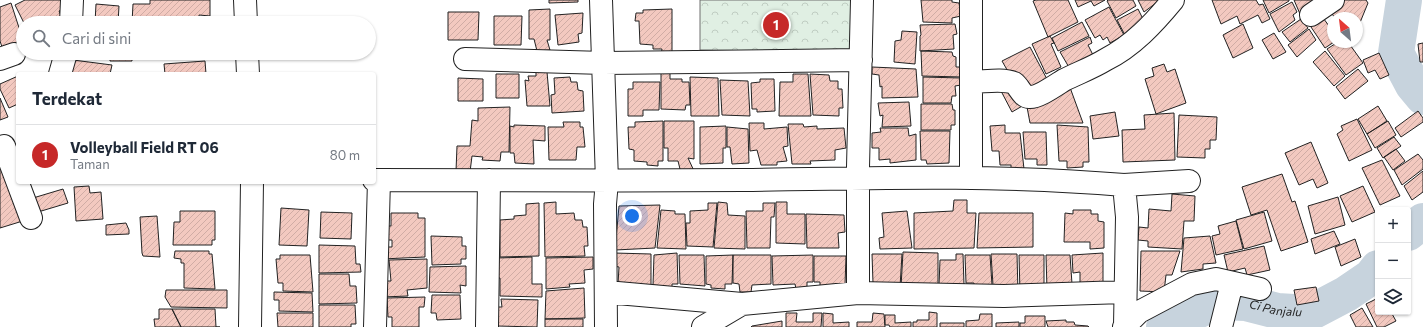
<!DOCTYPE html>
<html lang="id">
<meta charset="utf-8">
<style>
body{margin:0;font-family:Commissioner,sans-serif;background:#f2f2f3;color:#1f2937}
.controls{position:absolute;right:12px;bottom:12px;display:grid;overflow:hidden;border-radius:4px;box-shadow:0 1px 3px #0004}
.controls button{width:36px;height:36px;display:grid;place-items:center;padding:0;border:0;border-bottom:1px solid #e0e1e3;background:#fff;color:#1f2937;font:20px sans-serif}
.compass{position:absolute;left:1327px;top:12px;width:36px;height:36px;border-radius:50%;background:#fff;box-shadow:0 1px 3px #0004;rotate:332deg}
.you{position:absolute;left:632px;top:216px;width:14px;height:14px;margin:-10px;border:3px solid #fff;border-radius:50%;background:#1a73e8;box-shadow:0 0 0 6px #1a73e833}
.badge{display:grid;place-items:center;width:26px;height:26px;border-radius:50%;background:#c62828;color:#fff;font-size:13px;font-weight:700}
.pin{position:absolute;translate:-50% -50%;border:2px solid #fff;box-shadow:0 1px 4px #0006}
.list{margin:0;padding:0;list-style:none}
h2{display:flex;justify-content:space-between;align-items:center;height:52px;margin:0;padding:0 16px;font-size:17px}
h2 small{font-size:13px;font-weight:400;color:#747a83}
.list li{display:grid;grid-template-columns:26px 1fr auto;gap:12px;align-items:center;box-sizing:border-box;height:60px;padding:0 16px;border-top:1px solid #e0e1e3}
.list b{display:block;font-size:15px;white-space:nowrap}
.list p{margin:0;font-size:13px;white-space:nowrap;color:#747a83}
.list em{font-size:13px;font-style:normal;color:#747a83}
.icon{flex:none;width:22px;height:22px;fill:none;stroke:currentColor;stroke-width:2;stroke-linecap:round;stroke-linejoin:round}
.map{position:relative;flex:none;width:1423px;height:327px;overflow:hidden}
.search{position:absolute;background:#fff;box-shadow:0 1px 3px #0004;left:16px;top:16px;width:360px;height:44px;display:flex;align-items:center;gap:10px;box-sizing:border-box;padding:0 14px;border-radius:22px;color:#747a83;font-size:15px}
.panel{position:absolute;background:#fff;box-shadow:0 1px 3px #0004;left:16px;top:72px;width:360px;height:112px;border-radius:4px}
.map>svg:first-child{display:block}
</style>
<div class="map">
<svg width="1423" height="327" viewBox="0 0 1423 327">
<defs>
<pattern id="forest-crowns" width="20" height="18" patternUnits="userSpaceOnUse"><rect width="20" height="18" fill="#e0efe3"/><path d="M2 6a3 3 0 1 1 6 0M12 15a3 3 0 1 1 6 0" fill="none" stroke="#c0cdc2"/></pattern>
<pattern id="building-hatch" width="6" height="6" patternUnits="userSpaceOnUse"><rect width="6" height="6" fill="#f3c9c0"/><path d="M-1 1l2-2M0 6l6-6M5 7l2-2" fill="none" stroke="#d0aca5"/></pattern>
</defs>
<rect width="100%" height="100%" fill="#fff"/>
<!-- forest -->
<path fill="url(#forest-crowns)" stroke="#6f6f6f" d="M 700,0 L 853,0 L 850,52 L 700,50 Z"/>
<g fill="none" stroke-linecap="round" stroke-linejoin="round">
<!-- river -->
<g stroke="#c7d3dd" stroke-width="36">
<path d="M 1404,0 L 1396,53 L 1413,85 L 1423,97"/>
<path d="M 1408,233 L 1423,221"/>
<path id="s1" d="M 1164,327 L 1216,302 L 1246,303 L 1277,311 L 1310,313 L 1346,294 L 1371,277 L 1378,268"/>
</g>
</g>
<!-- building -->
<path fill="url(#building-hatch)" stroke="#222" d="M 25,0 L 65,0 L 68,7 L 59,11 L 63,20 L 58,23 L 24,23 L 15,5 Z
M 150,0 L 210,0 L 210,16 L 199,15 L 199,23 L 132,23 L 133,4 L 150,4 Z
M 549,0 L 578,0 L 578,2 L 549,3 Z
M 921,0 L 952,0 L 952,2 L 959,3 L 961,16 L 952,18 L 952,23 L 923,22 Z
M 1036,0 L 1068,0 L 1078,22 L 1048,37 L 1033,1 Z
M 1075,0 L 1105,0 L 1094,6 L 1091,1 L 1078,7 Z
M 1108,0 L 1133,0 L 1136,6 L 1116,18 L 1107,1 Z
M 1138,0 L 1160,0 L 1144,12 Z
M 1212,0 L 1256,0 L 1259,5 L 1263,4 L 1270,19 L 1262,23 L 1258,15 L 1240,24 L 1237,16 L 1221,24 Z
M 1263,0 L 1289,0 L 1289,1 L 1269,13 Z
M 1294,0 L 1318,0 L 1319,2 L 1300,14 Z
M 1337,0 L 1366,0 L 1368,3 L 1359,25 L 1357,27 L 1357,18 L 1335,18 L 1327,7 Z
M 1292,2 L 1297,12 L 1293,15 L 1295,20 L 1279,32 L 1270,14 Z
M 11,3 L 23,40 L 2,47 L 0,41 L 0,7 Z
M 96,4 L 119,6 L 118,23 L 95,23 Z
M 1109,7 L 1124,35 L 1110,43 L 1107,37 L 1103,40 L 1100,35 L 1095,38 L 1085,20 Z
M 550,9 L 550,40 L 547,40 L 550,50 L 537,51 L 534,39 L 529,39 L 529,10 Z
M 672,9 L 672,56 L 661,56 L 662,49 L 653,49 L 653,45 L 640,44 L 639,21 L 635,21 L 636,13 L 643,13 L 643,10 Z
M 1138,9 L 1145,23 L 1125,35 L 1117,20 Z
M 448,12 L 479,12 L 478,40 L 448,40 Z
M 583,13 L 582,33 L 578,34 L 579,42 L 558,45 L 555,15 Z
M 1321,15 L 1329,26 L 1333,24 L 1333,42 L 1334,42 L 1325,48 L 1309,24 Z
M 494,16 L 522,16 L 521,45 L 494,45 Z
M 1301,19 L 1308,28 L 1290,42 L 1282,32 Z
M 1082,22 L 1089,36 L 1058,51 L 1052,38 Z
M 955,24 L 957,34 L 953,35 L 954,49 L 920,51 L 920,36 L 921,35 L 920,25 Z
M 1243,24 L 1253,48 L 1233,58 L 1223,35 Z
M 1309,29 L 1316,40 L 1297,57 L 1288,45 Z
M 902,31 L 917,32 L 915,64 L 894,62 L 895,41 L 901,40 Z
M 1274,33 L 1286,52 L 1273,59 L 1262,40 Z
M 1050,36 L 1054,43 L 1051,44 L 1061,67 L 1046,74 L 1032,44 Z
M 1090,37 L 1092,43 L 1088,45 L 1094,57 L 1070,69 L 1060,52 Z
M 1338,42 L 1348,42 L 1363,63 L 1346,75 L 1327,49 Z
M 1423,43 L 1423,62 L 1420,62 L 1418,44 Z
M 1030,47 L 1048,81 L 1025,93 L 1014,82 L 1002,61 Z
M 921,51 L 952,52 L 953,56 L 956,57 L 956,67 L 961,67 L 962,77 L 922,76 Z
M 1325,51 L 1345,76 L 1334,86 L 1313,62 Z
M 110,53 L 132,53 L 132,61 L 110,61 Z
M 162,53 L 206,53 L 206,56 L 163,58 Z
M 1379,53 L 1389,75 L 1380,79 L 1375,70 L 1368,73 L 1363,60 Z
M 73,60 L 112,65 L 110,74 L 71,74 Z
M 205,61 L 206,74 L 165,74 L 164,64 Z
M 1164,64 L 1167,72 L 1175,69 L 1186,103 L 1156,114 L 1145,79 L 1154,76 L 1152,68 Z
M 872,67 L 916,69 L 918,97 L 882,98 L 882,86 L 880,87 L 879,75 L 872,74 Z
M 1358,69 L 1368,81 L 1345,99 L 1336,87 Z
M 536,72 L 547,72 L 550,106 L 527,106 L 525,80 L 529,81 L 528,76 L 536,76 Z
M 661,73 L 670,73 L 670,79 L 682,79 L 682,82 L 689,82 L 690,105 L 686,105 L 685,110 L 661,109 Z
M 496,74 L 519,74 L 519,98 L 496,98 Z
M 793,74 L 808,74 L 811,116 L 779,116 L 780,82 L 793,82 Z
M 810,74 L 829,75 L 830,81 L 838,81 L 838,89 L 842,89 L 843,108 L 839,108 L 839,116 L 813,115 Z
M 18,76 L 18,104 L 9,108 L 0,89 L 0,84 Z
M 570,77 L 571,82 L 577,82 L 578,90 L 583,91 L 584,111 L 552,113 L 551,95 L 555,94 L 554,78 Z
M 690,77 L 718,78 L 719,116 L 691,116 Z
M 923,77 L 961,78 L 961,85 L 955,86 L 956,96 L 952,96 L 951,103 L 923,103 Z
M 458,78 L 483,79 L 483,101 L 458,101 Z
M 760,79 L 774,79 L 775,111 L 757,112 L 757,109 L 752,109 L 751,83 L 760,82 Z
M 720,80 L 748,81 L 750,116 L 722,115 Z
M 633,82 L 660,82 L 659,110 L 643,110 L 643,116 L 628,116 L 628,89 L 633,89 Z
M 1068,82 L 1083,123 L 1030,123 L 1027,107 Z
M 1014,85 L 1024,105 L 1012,112 L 1001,91 Z
M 0,98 L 8,117 L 0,120 Z
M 909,102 L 911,126 L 882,127 L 883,115 L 880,116 L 878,103 Z
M 921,104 L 952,104 L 953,110 L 955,110 L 955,125 L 951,125 L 951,130 L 921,130 Z
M 1378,106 L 1387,121 L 1367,134 L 1358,119 Z
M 510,107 L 509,152 L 501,152 L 500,161 L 482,160 L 483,157 L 472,156 L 470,172 L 456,171 L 457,146 L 470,146 L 472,120 L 478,121 L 478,108 Z
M 1418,111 L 1423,118 L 1423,122 L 1401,137 L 1395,128 Z
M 1115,112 L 1119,136 L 1093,139 L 1090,116 Z
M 1174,113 L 1175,160 L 1123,162 L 1122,130 L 1145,129 L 1144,115 Z
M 1179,115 L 1217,117 L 1216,140 L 1210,140 L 1210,149 L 1205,149 L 1205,158 L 1177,157 Z
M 1357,119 L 1372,150 L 1349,161 L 1337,134 L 1343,130 L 1341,126 Z
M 663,121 L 663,161 L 658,161 L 658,166 L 647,165 L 647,162 L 634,161 L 634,150 L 629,149 L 628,127 L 635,127 L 635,122 Z
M 664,121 L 694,121 L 694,159 L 688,158 L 695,173 L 681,173 L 678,161 L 668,161 L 668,148 L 664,148 Z
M 1388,121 L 1396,135 L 1375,148 L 1367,134 Z
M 563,122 L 580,122 L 580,127 L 583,127 L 585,147 L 577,147 L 576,160 L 549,160 L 548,127 L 564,127 Z
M 749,123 L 764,123 L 764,129 L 787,127 L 788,146 L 783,147 L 787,161 L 777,162 L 777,165 L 761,165 L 757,150 L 750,151 Z
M 788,124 L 803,124 L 804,127 L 817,126 L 817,129 L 844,128 L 846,148 L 835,150 L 835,160 L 810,161 L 811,164 L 792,164 Z
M 514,125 L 545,126 L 545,141 L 533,140 L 534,164 L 515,163 L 514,153 L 510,153 L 510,126 L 514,127 Z
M 1005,125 L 1005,133 L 1020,133 L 1024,169 L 1011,170 L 1011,165 L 1000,165 L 999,151 L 992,151 L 990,126 Z
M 1057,125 L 1088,127 L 1089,162 L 1083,162 L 1083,167 L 1067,168 L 1067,161 L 1059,161 Z
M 726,126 L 726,148 L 723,148 L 723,163 L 700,164 L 700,127 Z
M 727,127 L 748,129 L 749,163 L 732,164 L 730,147 L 727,147 Z
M 880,128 L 908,128 L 909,136 L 916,134 L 916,160 L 890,163 L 890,159 L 879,160 L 879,148 L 872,148 L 872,133 L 881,132 Z
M 920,131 L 950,131 L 949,163 L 927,164 L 926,160 L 921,160 Z
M 1023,132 L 1046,132 L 1047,165 L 1037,165 L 1037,159 L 1025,159 Z
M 1394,137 L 1401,146 L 1383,158 L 1377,148 Z
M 1311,142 L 1328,183 L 1317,188 L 1313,179 L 1299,185 L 1285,153 Z
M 1396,149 L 1405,161 L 1393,170 L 1384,157 Z
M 1418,154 L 1423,160 L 1423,169 L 1402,185 L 1394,170 Z
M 0,158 L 26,220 L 0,228 Z
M 1382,160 L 1400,196 L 1380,205 L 1362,168 Z
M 1423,171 L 1423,192 L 1412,200 L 1404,186 Z
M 1282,174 L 1292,202 L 1295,201 L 1308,242 L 1281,251 L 1267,210 L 1251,215 L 1242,187 Z
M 89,186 L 90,193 L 101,192 L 103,219 L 76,221 L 74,187 Z
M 1363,186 L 1375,212 L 1352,222 L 1340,196 Z
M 63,189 L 68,203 L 38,212 L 33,198 Z
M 1172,194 L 1195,196 L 1194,221 L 1184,221 L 1182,249 L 1148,247 L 1148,241 L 1138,240 L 1139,227 L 1148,228 L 1149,209 L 1171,211 Z
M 1338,197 L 1345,225 L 1315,234 L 1308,206 Z
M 954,200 L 967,200 L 967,213 L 976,213 L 974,248 L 914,249 L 914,213 L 953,211 Z
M 556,202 L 556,214 L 574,213 L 575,220 L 582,220 L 583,227 L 587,227 L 588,246 L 584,246 L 585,256 L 545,257 L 544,203 Z
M 718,202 L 727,203 L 728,215 L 745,216 L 745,249 L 714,248 Z
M 776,202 L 787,202 L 787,214 L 805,214 L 805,244 L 776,243 Z
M 539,203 L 539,256 L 500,257 L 500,220 L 514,219 L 514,216 L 526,215 L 526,204 Z
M 708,203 L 717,203 L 713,247 L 687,246 L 686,223 L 690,223 L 690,211 L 708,210 Z
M 763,203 L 775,203 L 774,217 L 771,217 L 770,248 L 747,248 L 746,211 L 763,211 Z
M 660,205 L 655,248 L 615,250 L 619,206 Z
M 281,208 L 309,210 L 307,246 L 279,245 Z
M 661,210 L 675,211 L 675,214 L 685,214 L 686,249 L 657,248 Z
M 1073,210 L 1091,210 L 1091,214 L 1098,214 L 1098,221 L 1104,222 L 1104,248 L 1090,249 L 1090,242 L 1064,242 L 1065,213 L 1073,214 Z
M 180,211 L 215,211 L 215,240 L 212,240 L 212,245 L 173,245 L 174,222 L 180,222 Z
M 907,211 L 912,248 L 880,249 L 879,238 L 884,237 L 882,213 Z
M 321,212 L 352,213 L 351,239 L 320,238 Z
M 1264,212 L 1272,241 L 1244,249 L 1236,220 Z
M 391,213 L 418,213 L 418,218 L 425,218 L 425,257 L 382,259 L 381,247 L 392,247 L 392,240 L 384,240 L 384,226 L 391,226 Z
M 979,213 L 1033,213 L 1033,247 L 977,248 Z
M 806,214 L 844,215 L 845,232 L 838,233 L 839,248 L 807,248 Z
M 157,216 L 160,257 L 143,256 L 142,253 L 140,217 Z
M 1236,221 L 1243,249 L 1216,255 L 1212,236 L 1220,234 L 1218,226 Z
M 126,223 L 129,230 L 129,234 L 106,235 L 106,225 Z
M 1334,231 L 1340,244 L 1315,254 L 1311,239 Z
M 431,236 L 462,237 L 462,246 L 466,246 L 466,259 L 461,259 L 461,264 L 432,265 Z
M 1210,236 L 1216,263 L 1203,264 L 1203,269 L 1181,272 L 1184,238 Z
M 1355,239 L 1361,257 L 1341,266 L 1335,247 Z
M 319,245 L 355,246 L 356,264 L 360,264 L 361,272 L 319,273 Z
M 1264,246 L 1270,270 L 1247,275 L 1245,268 L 1228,272 L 1224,255 Z
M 175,251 L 209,251 L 209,254 L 212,254 L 215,289 L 184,288 L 184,263 L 181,263 L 181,259 L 174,258 Z
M 1141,251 L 1180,251 L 1172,275 L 1166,275 L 1164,292 L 1140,291 Z
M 903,252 L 938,253 L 938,284 L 901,287 Z
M 614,253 L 651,254 L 651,285 L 618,284 L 619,267 L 613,266 Z
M 677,253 L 678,284 L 672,284 L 672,287 L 653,285 L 654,255 Z
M 1103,253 L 1103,286 L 1080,287 L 1080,272 L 1073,273 L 1072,255 Z
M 872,254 L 902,254 L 900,287 L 873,283 Z
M 956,254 L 963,254 L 964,285 L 939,285 L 940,260 L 956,260 Z
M 991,254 L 1017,254 L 1018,294 L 993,285 Z
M 280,255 L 310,255 L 313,292 L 283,291 L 283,283 L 278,283 L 276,259 L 280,259 Z
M 679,255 L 704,255 L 705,286 L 680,284 Z
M 733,255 L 732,284 L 725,284 L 725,289 L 711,288 L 711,285 L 706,284 L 706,256 Z
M 733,255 L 771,255 L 771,284 L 752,285 L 751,292 L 740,292 L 739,284 L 733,283 Z
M 813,255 L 813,282 L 807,282 L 807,289 L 796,289 L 795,284 L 773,285 L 772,256 Z
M 965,255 L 990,255 L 992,285 L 974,286 L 974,283 L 966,283 Z
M 1019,255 L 1044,255 L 1044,284 L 1039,284 L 1038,293 L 1020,293 Z
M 1046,255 L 1070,255 L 1072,284 L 1047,290 Z
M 814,256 L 846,256 L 845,285 L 820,287 L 820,282 L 814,282 Z
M 532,257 L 532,284 L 542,284 L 542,297 L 500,296 L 500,278 L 495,278 L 496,258 Z
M 593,257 L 593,269 L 584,270 L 585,283 L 569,284 L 570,287 L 546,289 L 546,258 Z
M 427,259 L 427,288 L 407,290 L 408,296 L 382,297 L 381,281 L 391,281 L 389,260 Z
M 466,266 L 466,286 L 460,285 L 461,293 L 429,292 L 430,267 Z
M 319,274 L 349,274 L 350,286 L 356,286 L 357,303 L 319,304 Z
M 1316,287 L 1319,301 L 1297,305 L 1294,290 Z
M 584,288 L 585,318 L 545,319 L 546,291 Z
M 166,290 L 227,290 L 227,308 L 171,307 L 165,297 Z
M 274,292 L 312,293 L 313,312 L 279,311 L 279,300 L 274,300 Z
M 432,295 L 460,295 L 461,319 L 437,320 L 436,313 L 431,313 Z
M 425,297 L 424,307 L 419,307 L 419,327 L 392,327 L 392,317 L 388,317 L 387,298 Z
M 1378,298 L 1378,312 L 1391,312 L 1396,321 L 1384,327 L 1377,327 L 1366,304 Z
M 501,299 L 538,300 L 537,327 L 497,326 L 497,307 L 502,307 Z
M 319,305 L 355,305 L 356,324 L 351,324 L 351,327 L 319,327 Z
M 1362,308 L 1373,327 L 1356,327 L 1350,315 Z
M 159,309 L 172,309 L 181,327 L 155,327 L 154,319 L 159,319 Z
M 172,309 L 215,309 L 216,327 L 220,327 L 181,327 Z
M 929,312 L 937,313 L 937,327 L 913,327 L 913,322 L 917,322 L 917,320 L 929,320 Z
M 277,313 L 313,313 L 313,327 L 278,327 Z
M 786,313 L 797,313 L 796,322 L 813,322 L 813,313 L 822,313 L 821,327 L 786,327 Z
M 823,313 L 833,314 L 833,323 L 849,322 L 849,327 L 823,327 Z
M 873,313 L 884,314 L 885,327 L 857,327 L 857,322 L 872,322 Z
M 980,314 L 992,314 L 992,327 L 966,327 L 966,321 L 979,320 Z
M 885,315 L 895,315 L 895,323 L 911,322 L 911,327 L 890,327 L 889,325 L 885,325 Z
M 1025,316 L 1045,316 L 1045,327 L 1020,327 L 1020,323 L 1025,323 Z
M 545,319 L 583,319 L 583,327 L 545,327 Z
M 1066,320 L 1066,322 L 1074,322 L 1075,325 L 1088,326 L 1089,327 L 1048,327 L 1046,321 Z
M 782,321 L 782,327 L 751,327 L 752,326 Z
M 1019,322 L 1019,327 L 996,327 L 996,323 Z
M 940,323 L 964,323 L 964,327 L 940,327 Z"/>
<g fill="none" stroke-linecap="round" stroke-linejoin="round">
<defs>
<path id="minor" d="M 245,0 L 246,23
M 601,0 L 607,181 L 605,204 L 606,327
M 862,0 L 858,167 L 858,293 L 1004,296 L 1124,292
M 1311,15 L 1333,0
M 71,23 L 72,0
M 247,53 L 248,74
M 0,59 L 14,54
M 465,59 L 604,63 L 861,60
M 60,74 L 66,53
M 971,82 C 984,82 1002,78 1014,83 C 1019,86 1022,97 1029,97 C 1038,98 1056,85 1064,80 C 1078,73 1092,68 1105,60 C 1133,46 1154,23 1173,0
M 4,146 L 31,218
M 971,178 L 971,0
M 374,180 C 497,180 620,181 743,180 C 870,178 997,174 1124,185 L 1127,217 L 1125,326
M 1124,185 L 1189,181
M 606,292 L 742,304 L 858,293
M 250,327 L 252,182
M 375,327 L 379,180
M 487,327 L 489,180
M 703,327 L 742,304
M 1124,327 L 1139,312 L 1192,284 L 1216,279 L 1260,289
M 1221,327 L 1232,283"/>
</defs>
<!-- minor casing -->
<use href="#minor" stroke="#222" stroke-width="24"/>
<!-- minor -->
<use href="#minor" stroke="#fff" stroke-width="22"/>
</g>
<g text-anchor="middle" stroke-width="3" stroke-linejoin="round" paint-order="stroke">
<!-- water labels -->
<g font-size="12" font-style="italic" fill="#222" stroke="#fff">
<text dy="4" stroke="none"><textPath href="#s1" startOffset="118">Ci Panjalu</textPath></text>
</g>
</g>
</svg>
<div class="controls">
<button>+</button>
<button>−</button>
<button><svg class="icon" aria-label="layers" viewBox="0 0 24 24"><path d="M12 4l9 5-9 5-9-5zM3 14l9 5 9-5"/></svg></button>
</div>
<svg class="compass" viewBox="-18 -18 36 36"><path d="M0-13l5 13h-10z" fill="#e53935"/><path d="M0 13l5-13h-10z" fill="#747a83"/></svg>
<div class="you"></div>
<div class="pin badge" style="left:776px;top:25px">1</div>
<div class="search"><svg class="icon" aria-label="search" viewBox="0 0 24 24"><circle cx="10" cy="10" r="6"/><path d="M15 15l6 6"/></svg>Cari di sini</div>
<section class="panel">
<h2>Terdekat<small></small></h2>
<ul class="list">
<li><span class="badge">1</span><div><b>Volleyball Field RT 06</b><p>Taman</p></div><em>80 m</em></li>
</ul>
</section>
</div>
